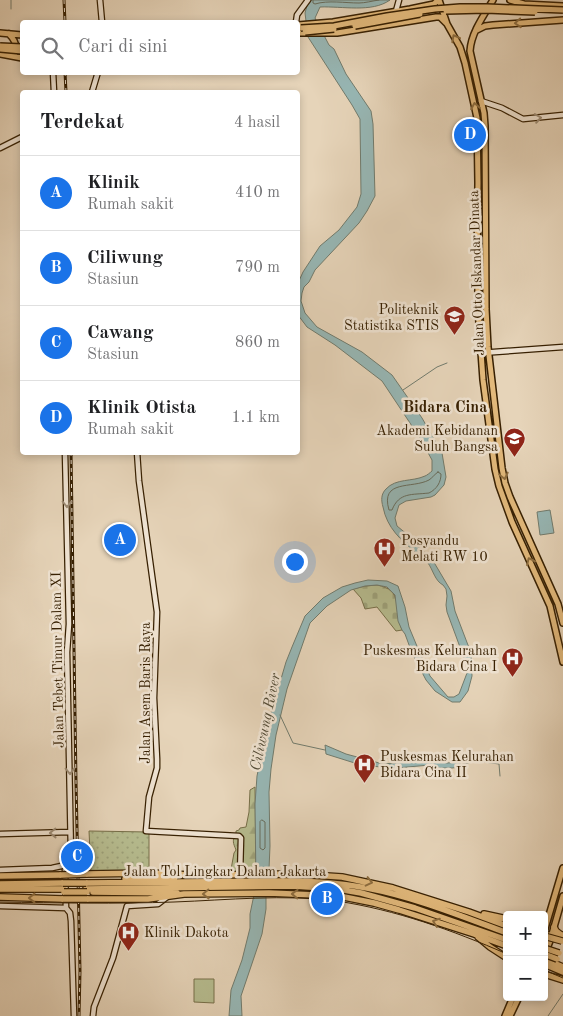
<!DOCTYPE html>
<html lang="id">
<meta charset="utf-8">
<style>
body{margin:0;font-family:"Old Standard TT",serif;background:#f2f2f2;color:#202124}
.controls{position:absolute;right:15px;bottom:15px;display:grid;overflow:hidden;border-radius:5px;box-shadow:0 2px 8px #0003}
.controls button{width:45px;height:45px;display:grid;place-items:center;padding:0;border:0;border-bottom:1px solid #e0e0e0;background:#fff;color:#202124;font:25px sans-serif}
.you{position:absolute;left:294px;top:561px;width:18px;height:18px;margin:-12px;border:4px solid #fff;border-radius:50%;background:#1a73e8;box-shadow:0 0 0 8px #1a73e833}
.badge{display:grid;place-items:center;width:32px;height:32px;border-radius:50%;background:#1a73e8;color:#fff;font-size:16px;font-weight:700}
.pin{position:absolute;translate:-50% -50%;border:2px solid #fff;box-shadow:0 1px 5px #0006}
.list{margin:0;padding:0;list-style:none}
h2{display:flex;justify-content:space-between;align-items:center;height:65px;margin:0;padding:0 20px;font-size:21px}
h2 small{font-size:16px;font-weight:400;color:#757577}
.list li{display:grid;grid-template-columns:32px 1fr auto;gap:15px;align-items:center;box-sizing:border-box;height:75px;padding:0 20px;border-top:1px solid #e0e0e0}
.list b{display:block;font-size:19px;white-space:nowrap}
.list p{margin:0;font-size:16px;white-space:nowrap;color:#757577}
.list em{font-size:16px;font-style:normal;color:#757577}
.icon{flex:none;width:28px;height:28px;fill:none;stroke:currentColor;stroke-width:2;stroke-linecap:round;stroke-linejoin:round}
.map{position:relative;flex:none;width:563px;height:1016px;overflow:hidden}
.search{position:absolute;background:#fff;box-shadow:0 2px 8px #0003;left:20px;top:20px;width:280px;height:55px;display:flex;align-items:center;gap:12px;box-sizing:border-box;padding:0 18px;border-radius:5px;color:#757577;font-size:19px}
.panel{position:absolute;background:#fff;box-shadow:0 2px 8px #0003;left:20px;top:90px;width:280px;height:365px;border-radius:5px}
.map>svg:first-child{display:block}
</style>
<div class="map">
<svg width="563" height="1016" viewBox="0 0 563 1016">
<defs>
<pattern id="grass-dots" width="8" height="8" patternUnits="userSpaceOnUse" patternTransform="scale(1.25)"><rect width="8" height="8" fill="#b6bc8f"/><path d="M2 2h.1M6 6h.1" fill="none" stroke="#9da17a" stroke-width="1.8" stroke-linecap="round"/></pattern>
<pattern id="forest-firs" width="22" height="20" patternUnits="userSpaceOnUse" patternTransform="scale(1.25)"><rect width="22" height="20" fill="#b6bc8f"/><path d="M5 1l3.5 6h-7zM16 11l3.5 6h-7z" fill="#9da17a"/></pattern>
<pattern id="cemetery-stones" width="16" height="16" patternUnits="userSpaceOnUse" patternTransform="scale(1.25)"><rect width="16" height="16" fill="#b6bc8f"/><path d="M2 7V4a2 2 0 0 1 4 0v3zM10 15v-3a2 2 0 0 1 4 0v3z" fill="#9da17a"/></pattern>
</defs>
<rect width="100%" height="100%" fill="#e6d4b9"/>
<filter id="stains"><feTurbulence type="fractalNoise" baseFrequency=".004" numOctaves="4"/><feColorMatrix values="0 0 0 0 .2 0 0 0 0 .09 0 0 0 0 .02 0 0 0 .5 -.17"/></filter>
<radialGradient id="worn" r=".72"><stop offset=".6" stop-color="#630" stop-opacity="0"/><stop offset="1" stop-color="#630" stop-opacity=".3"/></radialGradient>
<!-- grass -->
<path fill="url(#grass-dots)" stroke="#766e48" d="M 89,831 L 149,832 L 149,872 L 91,873 Z"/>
<!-- forest -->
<path fill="url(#forest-firs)" stroke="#766e48" d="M 255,787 L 256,875 L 230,875 L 234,853 L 236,850 C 233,842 232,842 236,833 L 236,831 L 239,830 L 240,828 L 246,827 L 249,812 L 250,790 Z"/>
<!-- cemetery -->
<path fill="url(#cemetery-stones)" stroke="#766e48" d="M 377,585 C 404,590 394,609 402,630 L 396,631 L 377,607 L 365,609 L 361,598 L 353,589 L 365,586 Z"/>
<!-- garden -->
<path fill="#b6bc8f" stroke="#766e48" d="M 194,979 L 214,979 L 214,1003 L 194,1002 Z"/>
<!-- water -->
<path fill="#97b7b5" stroke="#717b6d" d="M 311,0 L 390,0 C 372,13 342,6 320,7 L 315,18 L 329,45 L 334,49 L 346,74 L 371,111 L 373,124 L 375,196 L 367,211 L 359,223 L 315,270 L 309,282 L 304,287 L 302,293 L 301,301 L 305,313 L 317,327 L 362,352 L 392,375 L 422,418 L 442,453 L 446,477 L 444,485 L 435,495 L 431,497 L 406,501 L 399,505 L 395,518 L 397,526 L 414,540 L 414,543 L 432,559 L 451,591 L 455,611 L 471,653 L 472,676 L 468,691 L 460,702 L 452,702 L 435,691 L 426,680 L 412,653 L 405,634 L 402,630 L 398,621 L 395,595 L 387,587 L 377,585 L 365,586 L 351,590 L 327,606 L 310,623 L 287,689 L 276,735 L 271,769 L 269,792 L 270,846 L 269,869 L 266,885 L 266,909 L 262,934 L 241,996 L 242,1016 L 229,1016 L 231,990 L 242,960 L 250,928 L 250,914 L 256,885 L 255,804 L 257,776 L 268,723 L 286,662 L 292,647 L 305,616 L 323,598 L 342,587 L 355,583 L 368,580 L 387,581 L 398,586 L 405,607 L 409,627 L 419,651 L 430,676 L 448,697 L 454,697 L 459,694 L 467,673 L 467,666 L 447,612 L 446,605 L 447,596 L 446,589 L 443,585 C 435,581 433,570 428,563 C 425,559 420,556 416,553 C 401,540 387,528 383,507 C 381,500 381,494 386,489 C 396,478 412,482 425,476 C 426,476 431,472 432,471 L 432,460 L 420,438 L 382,381 L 335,345 L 307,327 L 298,315 L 298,283 L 303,272 L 320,246 L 339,230 L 357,207 L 361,194 L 360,119 L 352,105 L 308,37 L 305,13 L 308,2 Z
M 550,510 L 554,533 L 540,535 L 537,512 Z
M 325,745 L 346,754 L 383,764 L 431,760 L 447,763 L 460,762 L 460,767 L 452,768 L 440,768 L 430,765 L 385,769 L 381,767 L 361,765 L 326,754 Z"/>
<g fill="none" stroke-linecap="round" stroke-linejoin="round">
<!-- shore -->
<path stroke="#676c5c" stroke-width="1" d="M 313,0 L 313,3 L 315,4 C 328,0 345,3 359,3 C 365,3 372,1 379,0
M 438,472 L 441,474 C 441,482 437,489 429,493 C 412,495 399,492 392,510 L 389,510 C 380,479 412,489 429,480 C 432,478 435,474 438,472 Z
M 262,820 L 265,822 L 265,848 L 263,850 L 260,848 L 260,822 Z"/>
<!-- stream -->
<path stroke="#717b6d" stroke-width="1" d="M 11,0 L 11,9
M 403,390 L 437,367 L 447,363
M 280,715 L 293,743 L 325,750
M 460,765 L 476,761 L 499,764 L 500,776
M 548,1016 L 563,994"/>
<defs>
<path id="secondary" d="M 100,0 L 102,22
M 396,11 L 399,0
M 296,22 L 297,15 L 308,0
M 53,72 L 54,92
M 92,92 L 98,72
M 481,101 L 502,108 L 523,119 L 563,115
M 0,148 L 22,137
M 481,353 L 563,347
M 65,452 L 69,624 L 67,652 L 71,856 L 65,870 L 66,908
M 137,452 L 139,481 L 157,612 L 154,698 L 157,759 L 157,768 L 149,797 L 146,831 L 239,836 L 241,838 L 240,875
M 0,834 L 70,832
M 0,870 L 52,868 L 66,865
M 0,906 L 66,908
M 66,908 L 70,913 L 71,921 L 74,1016
M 93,1016 L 94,1007 L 113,958 L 127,906 L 158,904 L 167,897"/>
<path id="primary" d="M 439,0 L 447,24 L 460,47 L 465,63 L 477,118 L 478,183 L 477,261 L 479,324 L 483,380 L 495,469 L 499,486 L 512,522 L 550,606 L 563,662
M 493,0 C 484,15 471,33 470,51 L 484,113 L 485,126 L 486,309 L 488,347 L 502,468 L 505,483 L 510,497 L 558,604 L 563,623
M 510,0 L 524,4 L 563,6
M 298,25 L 333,22 L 410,9 L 434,4 L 438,0
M 477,30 L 485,26 L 493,25 L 563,20
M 0,33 L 22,35
M 298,33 L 337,33 L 436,17 L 440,17 L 446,23
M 9,34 C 14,39 18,45 15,53 L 10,55
M 0,54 L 22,58
M 544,932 L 563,868
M 545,953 L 550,941 L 563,896
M 505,1016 L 513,997
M 510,1016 L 519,997"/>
<path id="highway" d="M 86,874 L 151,873 L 191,875 L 297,874 L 342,877 L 393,888 L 469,912 L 507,926
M 0,876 L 61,875
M 125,879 L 142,877 L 175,877
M 86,883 L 286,881 C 313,881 340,883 367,888 C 415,897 461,916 507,933
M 0,884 L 63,883
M 0,889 L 64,889
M 86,889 L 294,886 L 338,889 L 361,893 L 415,908 L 507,940
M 93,892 L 177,893
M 0,897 L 63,899
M 87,899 L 148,899 L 184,894 L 269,893 L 339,896 L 374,903 L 399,910 L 474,934 L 507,946
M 484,914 L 507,919
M 544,922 L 547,920
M 554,927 L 556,931 L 561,935
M 545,936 L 556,934 L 563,935
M 478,937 L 490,947 L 507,958
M 544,959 L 563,967
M 544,964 L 563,972
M 544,974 L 563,980"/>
</defs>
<!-- secondary casing -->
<use href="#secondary" stroke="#372002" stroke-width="7"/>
<!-- primary casing -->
<use href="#primary" stroke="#372002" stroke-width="8"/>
<!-- highway casing -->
<use href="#highway" stroke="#372002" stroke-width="8"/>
<!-- secondary -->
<use href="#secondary" stroke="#efe3d2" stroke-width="4.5"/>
<!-- primary -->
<use href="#primary" stroke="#e3ba7c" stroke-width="5"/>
<!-- highway -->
<use href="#highway" stroke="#e3ba7c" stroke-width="5.5"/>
<!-- tram -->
<path stroke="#372002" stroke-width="1" d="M 0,902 C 58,903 116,904 174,902 C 228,900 284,894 337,901 C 396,910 452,930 507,954
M 544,970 L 563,978"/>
<defs>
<path id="rail" d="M 64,0 L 65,22
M 65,72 L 66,92
M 71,452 L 76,782 L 80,971 L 79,1016"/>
</defs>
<!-- rail casing -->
<use href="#rail" stroke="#372002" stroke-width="3"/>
<!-- rail -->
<use href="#rail" stroke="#efe3d2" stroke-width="1" stroke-dasharray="4" stroke-linecap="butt"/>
<defs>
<path id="primary-bridge" d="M 446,11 L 486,10 L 535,12
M 355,26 L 420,14
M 301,28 L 334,26 L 387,16 L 435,9 L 460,7 L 487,7 L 563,10
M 305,32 L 334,29
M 0,46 L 22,47
M 0,49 L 22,51"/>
<path id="highway-bridge" d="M 61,875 L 86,874
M 63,883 L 86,883
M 64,892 L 87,892
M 63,899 L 87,899
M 544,936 L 562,941
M 544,948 L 559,953
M 544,954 L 557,959"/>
</defs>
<!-- primary-bridge casing -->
<use href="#primary-bridge" stroke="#372002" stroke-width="8" stroke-linecap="butt"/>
<!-- highway-bridge casing -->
<use href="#highway-bridge" stroke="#372002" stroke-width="8" stroke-linecap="butt"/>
<!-- primary-bridge -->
<use href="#primary-bridge" stroke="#e3ba7c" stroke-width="5"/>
<!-- highway-bridge -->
<use href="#highway-bridge" stroke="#e3ba7c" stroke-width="5.5"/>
</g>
<!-- one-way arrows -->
<defs><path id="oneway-chevron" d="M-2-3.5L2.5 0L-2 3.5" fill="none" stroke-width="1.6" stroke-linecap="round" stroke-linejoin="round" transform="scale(1.25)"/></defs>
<g stroke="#8d6d3f">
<use href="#oneway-chevron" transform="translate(518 23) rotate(176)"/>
<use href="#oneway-chevron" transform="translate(455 38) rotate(-118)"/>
<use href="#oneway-chevron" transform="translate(475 106) rotate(-100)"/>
<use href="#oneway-chevron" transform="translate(504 476) rotate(77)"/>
<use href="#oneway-chevron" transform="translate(530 561) rotate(-115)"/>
<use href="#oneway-chevron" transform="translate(369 882) rotate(13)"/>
<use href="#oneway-chevron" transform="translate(206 894) rotate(179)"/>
<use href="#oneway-chevron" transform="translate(295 894) rotate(-178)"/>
<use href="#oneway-chevron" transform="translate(32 898) rotate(-180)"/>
<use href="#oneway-chevron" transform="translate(436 922) rotate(-161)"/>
</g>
<g stroke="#9c8b74">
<use href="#oneway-chevron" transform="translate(538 118) rotate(-9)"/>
<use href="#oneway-chevron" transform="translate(67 504) rotate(90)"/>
<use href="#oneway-chevron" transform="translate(70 771) rotate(89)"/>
<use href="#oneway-chevron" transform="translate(53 833) rotate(179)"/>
</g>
<!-- icons -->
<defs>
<symbol id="university-pin" viewBox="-11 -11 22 30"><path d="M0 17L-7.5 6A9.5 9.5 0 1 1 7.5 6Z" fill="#8f2418" stroke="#efe3d2"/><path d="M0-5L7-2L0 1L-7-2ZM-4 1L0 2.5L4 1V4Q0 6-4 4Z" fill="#fff"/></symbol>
<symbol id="hospital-pin" viewBox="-11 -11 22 30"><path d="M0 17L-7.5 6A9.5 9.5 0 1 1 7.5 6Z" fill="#8f2418" stroke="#efe3d2"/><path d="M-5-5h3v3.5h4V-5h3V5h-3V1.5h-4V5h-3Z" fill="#fff"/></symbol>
</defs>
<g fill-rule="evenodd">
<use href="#university-pin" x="442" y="304" width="25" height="34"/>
<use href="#university-pin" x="502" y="426" width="25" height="34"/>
<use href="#hospital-pin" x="372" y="536" width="25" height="34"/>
<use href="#hospital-pin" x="500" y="646" width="25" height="34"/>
<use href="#hospital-pin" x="352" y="752" width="25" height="34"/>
<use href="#hospital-pin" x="116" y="920" width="25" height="34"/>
</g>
<g text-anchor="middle" stroke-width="5" stroke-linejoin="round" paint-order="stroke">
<!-- street labels -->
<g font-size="14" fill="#372002" stroke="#efe3d2">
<text transform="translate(476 273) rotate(-92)" y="5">Jalan Otto Iskandar Dinata</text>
<text transform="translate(57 660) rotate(-91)" y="5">Jalan Tebet Timur Dalam XI</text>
<text transform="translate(145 693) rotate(-90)" y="5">Jalan Asem Baris Raya</text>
<text x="225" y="876">Jalan Tol Lingkar Dalam Jakarta</text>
</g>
<!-- poi labels -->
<g font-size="14" fill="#372002" stroke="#efe3d2" text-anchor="end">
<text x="439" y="314">Politeknik<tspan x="439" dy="16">Statistika STIS</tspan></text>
<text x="498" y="435">Akademi Kebidanan<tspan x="498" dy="16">Suluh Bangsa</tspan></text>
<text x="401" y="545" text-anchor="start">Posyandu<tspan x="401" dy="16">Melati RW 10</tspan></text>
<text x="497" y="655">Puskesmas Kelurahan<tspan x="497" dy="16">Bidara Cina I</tspan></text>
<text x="380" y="761" text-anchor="start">Puskesmas Kelurahan<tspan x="380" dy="16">Bidara Cina II</tspan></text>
<text x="144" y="937" text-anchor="start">Klinik Dakota</text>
</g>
<!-- water labels -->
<g font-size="15" font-style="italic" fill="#544d38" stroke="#efe3d2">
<text transform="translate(265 722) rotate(-78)" y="5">Ciliwung River</text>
</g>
<!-- quarter labels -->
<g font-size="16" font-weight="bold" fill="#372002" stroke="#efe3d2">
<text x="445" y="412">Bidara Cina</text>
</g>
</g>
<rect width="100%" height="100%" filter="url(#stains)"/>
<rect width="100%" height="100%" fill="url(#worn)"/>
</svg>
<div class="controls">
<button>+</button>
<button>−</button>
</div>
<div class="you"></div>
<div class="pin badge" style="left:120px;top:540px">A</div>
<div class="pin badge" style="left:327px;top:899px">B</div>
<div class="pin badge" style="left:77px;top:857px">C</div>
<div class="pin badge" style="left:470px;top:135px">D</div>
<div class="search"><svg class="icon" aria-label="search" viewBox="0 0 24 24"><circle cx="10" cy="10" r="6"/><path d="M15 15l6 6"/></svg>Cari di sini</div>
<section class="panel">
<h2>Terdekat<small>4 hasil</small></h2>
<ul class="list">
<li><span class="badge">A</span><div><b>Klinik</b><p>Rumah sakit</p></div><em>410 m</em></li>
<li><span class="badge">B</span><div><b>Ciliwung</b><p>Stasiun</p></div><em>790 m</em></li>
<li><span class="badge">C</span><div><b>Cawang</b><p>Stasiun</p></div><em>860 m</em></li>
<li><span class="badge">D</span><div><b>Klinik Otista</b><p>Rumah sakit</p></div><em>1.1 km</em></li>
</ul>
</section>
</div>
